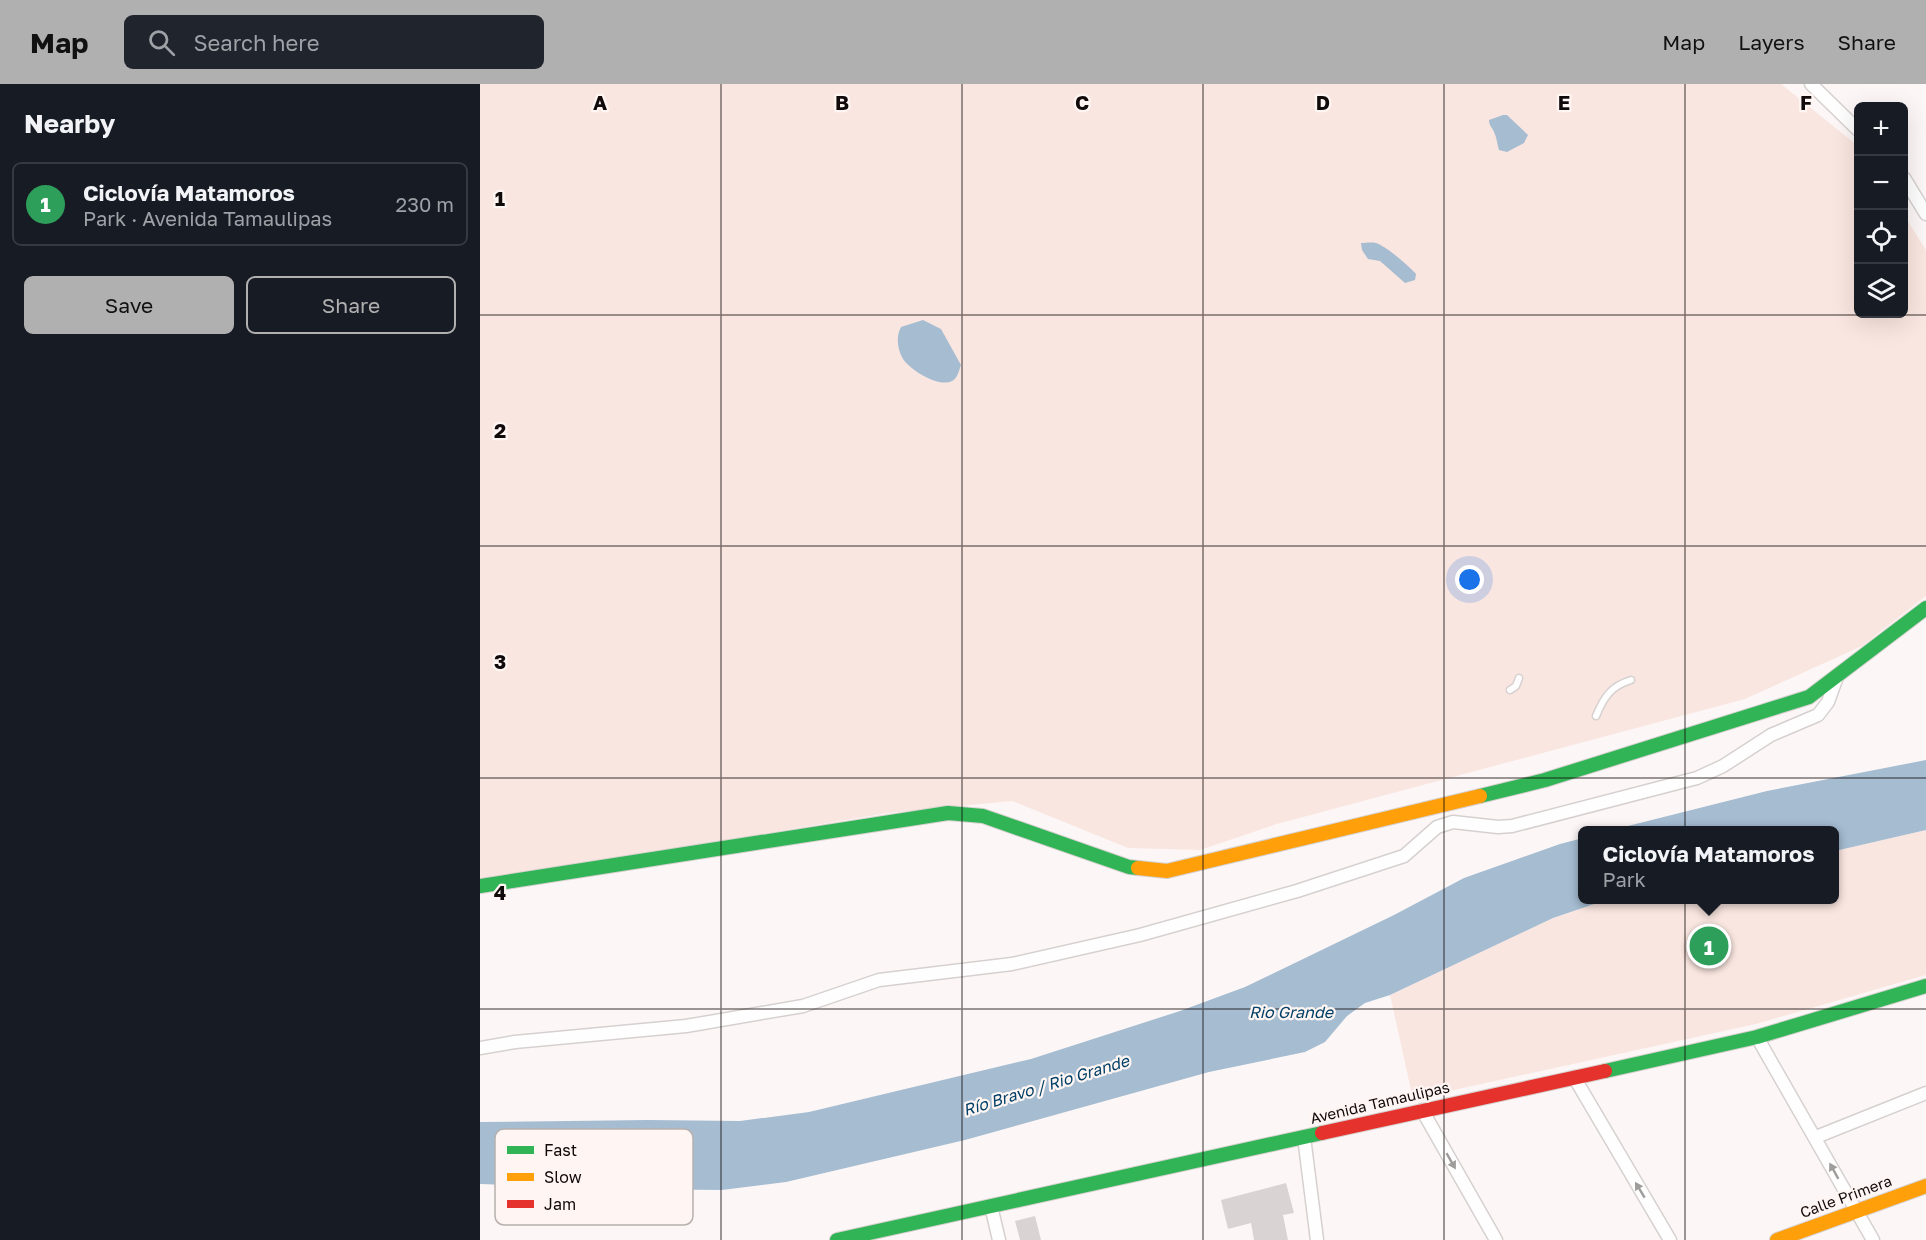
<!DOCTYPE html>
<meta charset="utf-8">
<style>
body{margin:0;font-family:"Golos Text",sans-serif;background:#20242c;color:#f1f3f6}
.controls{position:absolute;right:18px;top:18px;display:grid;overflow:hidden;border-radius:9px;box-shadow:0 6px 24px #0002}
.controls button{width:54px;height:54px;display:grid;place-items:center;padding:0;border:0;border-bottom:2px solid #363941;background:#171b24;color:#f1f3f6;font:30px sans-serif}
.you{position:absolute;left:990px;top:496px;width:21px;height:21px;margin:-15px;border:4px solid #fff;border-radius:50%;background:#1a73e8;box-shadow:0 0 0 9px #1a73e833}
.badge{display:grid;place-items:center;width:39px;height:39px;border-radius:50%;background:#b1b0b1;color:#fff;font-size:20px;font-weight:700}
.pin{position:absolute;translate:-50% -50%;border:3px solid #fff;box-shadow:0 2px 6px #0006}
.popup{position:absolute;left:1098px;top:742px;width:261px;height:78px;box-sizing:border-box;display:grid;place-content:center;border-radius:9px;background:#171b24;filter:drop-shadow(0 2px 4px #0005);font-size:20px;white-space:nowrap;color:#9ea1a6}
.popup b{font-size:22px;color:#f1f3f6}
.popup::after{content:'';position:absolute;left:50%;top:100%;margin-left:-12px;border:12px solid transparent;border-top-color:#171b24}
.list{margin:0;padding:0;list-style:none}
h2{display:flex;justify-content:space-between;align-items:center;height:78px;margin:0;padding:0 24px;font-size:26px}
h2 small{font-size:20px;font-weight:400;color:#9ea1a6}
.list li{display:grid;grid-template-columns:39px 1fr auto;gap:18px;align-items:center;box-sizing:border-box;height:84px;margin:0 12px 12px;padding:0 12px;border:2px solid #363941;border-radius:9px}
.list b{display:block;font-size:22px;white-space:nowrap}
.list p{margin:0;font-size:20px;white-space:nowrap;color:#9ea1a6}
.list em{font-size:20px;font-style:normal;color:#9ea1a6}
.actions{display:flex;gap:12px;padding:18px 24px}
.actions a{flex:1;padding:14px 0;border:2px solid #b1b0b1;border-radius:9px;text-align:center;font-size:21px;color:#b1b0b1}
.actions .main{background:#b1b0b1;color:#111}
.icon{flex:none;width:33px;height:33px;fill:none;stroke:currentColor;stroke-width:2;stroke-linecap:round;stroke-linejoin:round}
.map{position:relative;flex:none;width:1446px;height:1156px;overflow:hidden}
header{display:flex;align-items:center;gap:36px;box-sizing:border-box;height:84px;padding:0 30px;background:#b1b0b1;color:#111}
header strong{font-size:28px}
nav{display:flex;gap:33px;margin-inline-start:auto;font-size:21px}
.search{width:420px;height:54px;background:#20242c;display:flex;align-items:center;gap:15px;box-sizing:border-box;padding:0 21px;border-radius:9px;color:#9ea1a6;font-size:22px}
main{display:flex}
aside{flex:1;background:#171b24}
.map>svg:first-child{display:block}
</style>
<header>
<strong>Map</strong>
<div class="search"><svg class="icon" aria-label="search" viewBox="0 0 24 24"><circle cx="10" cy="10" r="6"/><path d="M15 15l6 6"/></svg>Search here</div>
<nav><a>Map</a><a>Layers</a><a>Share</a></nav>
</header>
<main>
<aside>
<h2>Nearby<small></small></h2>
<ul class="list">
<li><span class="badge" style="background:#2e9e5b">1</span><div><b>Ciclovía Matamoros</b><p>Park · Avenida Tamaulipas</p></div><em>230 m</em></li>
</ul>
<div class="actions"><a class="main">Save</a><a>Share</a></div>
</aside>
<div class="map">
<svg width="1446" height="1156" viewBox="0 0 1446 1156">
<rect width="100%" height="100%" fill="#fcf7f6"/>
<!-- green -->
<path fill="#fae6e0" d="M 0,0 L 1301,0 L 1378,62 L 1378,230 L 1424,230 L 1424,131 L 1446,166 L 1446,512 L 1382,562 L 1265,615 L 797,740 L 720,766 L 648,764 L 532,717 L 408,729 L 0,797 Z
M 1446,746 L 1446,891 L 1276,940 L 933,1015 L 910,911 L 1073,834 L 1126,816 L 1355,816 L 1355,767 Z"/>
<!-- water -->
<path fill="#a5bcd1" d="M 1023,31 L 1027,31 L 1048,51 L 1044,59 L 1027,68 L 1019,66 C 1017,60 1017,54 1014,48 C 1012,43 1009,42 1009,36 Z
M 881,159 C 885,159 892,158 896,159 C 906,162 929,182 936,190 L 935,196 L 925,199 L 900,177 L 888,175 L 882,166 Z
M 443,236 L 461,245 L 481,281 C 479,286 478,294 472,297 C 459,304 430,286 423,275 C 417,265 416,252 421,243 Z
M 1446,676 L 1446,746 L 1355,767 L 1355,746 L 1132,746 L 1287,707 Z
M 1103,754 L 1103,816 L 1126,816 L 1073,834 L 910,911 L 885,919 L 867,932 L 845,958 L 825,968 L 729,988 L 485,1056 L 306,1098 L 242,1106 L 142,1105 L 0,1100 L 0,1038 L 168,1036 L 260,1037 L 329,1028 L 551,975 L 700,927 L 765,903 L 914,831 L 984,794 L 1080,760 Z"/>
<!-- building -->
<path fill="#d9d4d3" d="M 806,1099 L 814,1129 L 803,1131 L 808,1156 L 774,1156 L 771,1139 L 748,1145 L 741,1116 Z
M 555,1132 L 561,1156 L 540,1156 L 535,1137 Z"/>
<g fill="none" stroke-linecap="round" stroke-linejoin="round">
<defs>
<path id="lane" d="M 1030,606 L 1036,602 L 1039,594
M 1116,632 C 1124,613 1131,602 1151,596"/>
<path id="street" d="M 1331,0 L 1378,46
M 1424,94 L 1446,130
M 1277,953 L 1393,1156
M 0,964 L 35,958 L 206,942 L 323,922 L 399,896 L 532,880 L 660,851 L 817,807 L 924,772 L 957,743 L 973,738 L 1018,743 L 1032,742 L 1217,694 L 1243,682 L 1291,651 L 1338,631 L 1348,618 L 1357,593
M 1094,993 L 1190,1156
M 942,1026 L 1016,1156
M 824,1053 L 837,1156
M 1336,1053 L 1446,1009
M 511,1122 L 519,1156"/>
<path id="fast" d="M 1000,712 L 1065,696 L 1329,613 L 1446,524
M 0,802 L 468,729 L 503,732 L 649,783 L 658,784
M 1125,987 L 1277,953 L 1446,902
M 357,1156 L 842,1049"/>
<path id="slow" d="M 658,784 L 687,787 L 1000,712
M 1297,1156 L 1446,1102"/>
<path id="jam" d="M 842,1049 L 1125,987"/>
</defs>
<!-- lane casing -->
<use href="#lane" stroke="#d6d1d0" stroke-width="9"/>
<!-- street casing -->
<use href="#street" stroke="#d6d1d0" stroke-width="15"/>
<!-- fast casing -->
<use href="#fast" stroke="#d6d1d0" stroke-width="16"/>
<!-- slow casing -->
<use href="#slow" stroke="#d6d1d0" stroke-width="16"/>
<!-- jam casing -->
<use href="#jam" stroke="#d6d1d0" stroke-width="16"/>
<!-- lane -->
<use href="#lane" stroke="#fffefe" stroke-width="6"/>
<!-- street -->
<use href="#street" stroke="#fffefe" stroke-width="12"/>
<!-- fast -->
<use href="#fast" stroke="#30b455" stroke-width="14"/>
<!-- slow -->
<use href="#slow" stroke="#ff9f0a" stroke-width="14"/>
<!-- jam -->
<use href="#jam" stroke="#e5322d" stroke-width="14"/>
</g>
<!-- one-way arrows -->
<defs><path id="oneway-solid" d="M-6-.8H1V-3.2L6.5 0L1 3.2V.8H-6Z" transform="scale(1.5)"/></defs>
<g fill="#9f9d9c">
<use href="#oneway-solid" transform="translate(971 1077) rotate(60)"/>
<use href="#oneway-solid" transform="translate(1354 1087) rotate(-119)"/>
<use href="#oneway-solid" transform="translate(1160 1106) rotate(-121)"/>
</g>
<!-- grid -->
<path fill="none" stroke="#100b0a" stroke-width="1.5" stroke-opacity="0.55" d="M 241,0 L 241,1156M 482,0 L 482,1156M 723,0 L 723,1156M 964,0 L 964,1156M 1205,0 L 1205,1156M 0,231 L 1446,231M 0,462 L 1446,462M 0,694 L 1446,694M 0,925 L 1446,925"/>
<g text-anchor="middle" stroke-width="4.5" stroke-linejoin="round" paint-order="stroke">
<!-- street labels -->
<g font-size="15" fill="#100b0a" stroke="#fff6f3">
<text transform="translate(900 1019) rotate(-13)" y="5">Avenida Tamaulipas</text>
<text transform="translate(1366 1113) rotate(-20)" y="5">Calle Primera</text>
</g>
<!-- water labels -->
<g font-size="16" font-style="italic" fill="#003f67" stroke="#fff6f3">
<text x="811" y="934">Rio Grande</text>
<text transform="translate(566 1001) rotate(-17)" y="6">Río Bravo / Rio Grande</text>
</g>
</g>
<!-- legend -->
<rect x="15" y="1045" width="198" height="96" rx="9" fill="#fff6f3" stroke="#b7b0ad" stroke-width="1.5"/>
<rect x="27" y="1062" width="27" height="8" fill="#30b455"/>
<rect x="27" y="1089" width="27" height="8" fill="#ff9f0a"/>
<rect x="27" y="1116" width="27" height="8" fill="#e5322d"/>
<g font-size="16" fill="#100b0a">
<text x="64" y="1072">Fast</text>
<text x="64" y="1099">Slow</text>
<text x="64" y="1126">Jam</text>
</g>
<g font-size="20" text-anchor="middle" font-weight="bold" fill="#100b0a" stroke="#fff6f3" stroke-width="4.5" stroke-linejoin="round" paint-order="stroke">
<text x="120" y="26">A</text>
<text x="362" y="26">B</text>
<text x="602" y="26">C</text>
<text x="843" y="26">D</text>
<text x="1084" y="26">E</text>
<text x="1326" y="26">F</text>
<text x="20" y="122">1</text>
<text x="20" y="354">2</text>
<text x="20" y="585">3</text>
<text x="20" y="816">4</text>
</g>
</svg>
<div class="controls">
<button>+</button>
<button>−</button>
<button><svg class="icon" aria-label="locate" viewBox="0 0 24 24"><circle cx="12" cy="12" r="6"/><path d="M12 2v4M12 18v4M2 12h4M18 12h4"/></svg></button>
<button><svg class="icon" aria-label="layers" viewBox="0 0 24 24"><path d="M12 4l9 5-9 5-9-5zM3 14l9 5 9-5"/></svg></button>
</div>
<div class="you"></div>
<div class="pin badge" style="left:1229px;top:862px;background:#2e9e5b">1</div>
<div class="popup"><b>Ciclovía Matamoros</b>Park</div>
</div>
</main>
